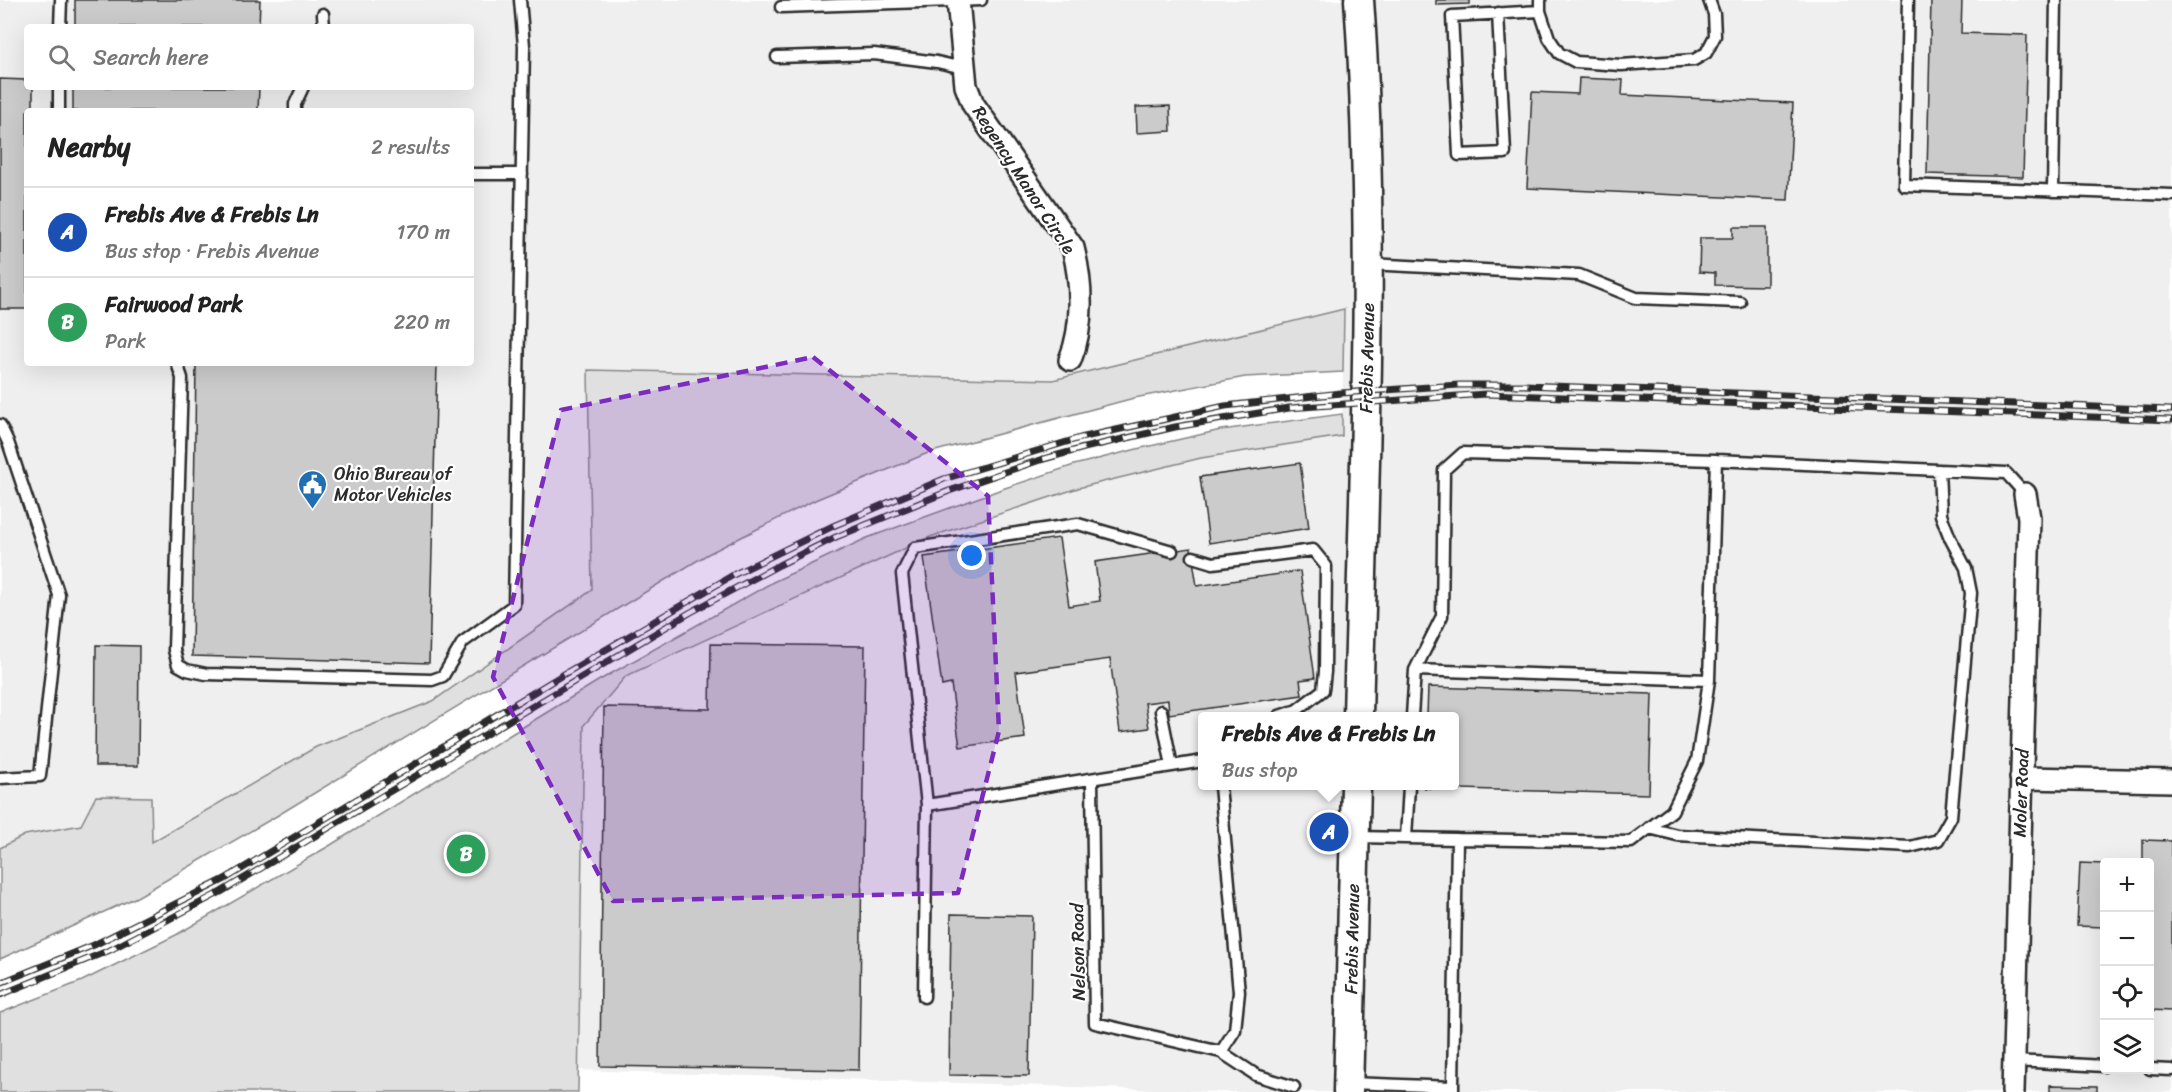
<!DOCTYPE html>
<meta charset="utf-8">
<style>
body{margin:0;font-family:Sriracha,sans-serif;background:#f2f2f2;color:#222}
.controls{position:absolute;right:18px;bottom:18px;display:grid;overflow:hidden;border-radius:6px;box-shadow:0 6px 24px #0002}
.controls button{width:54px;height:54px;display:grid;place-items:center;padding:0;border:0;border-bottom:2px solid #e0e0e0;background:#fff;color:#222;font:30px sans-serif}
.you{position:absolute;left:972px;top:556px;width:21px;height:21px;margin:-15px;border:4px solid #fff;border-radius:50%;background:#1a73e8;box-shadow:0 0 0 9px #1a73e833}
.badge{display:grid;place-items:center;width:39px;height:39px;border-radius:50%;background:#7c3aed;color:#fff;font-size:20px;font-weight:700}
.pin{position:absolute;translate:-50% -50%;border:3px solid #fff;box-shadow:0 2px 6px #0006}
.popup{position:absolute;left:1198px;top:712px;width:261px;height:78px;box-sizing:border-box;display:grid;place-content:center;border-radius:6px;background:#fff;filter:drop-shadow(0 2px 4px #0005);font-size:20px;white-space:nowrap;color:#767676}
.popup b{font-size:22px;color:#222}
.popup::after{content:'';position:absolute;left:50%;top:100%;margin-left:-12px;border:12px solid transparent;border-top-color:#fff}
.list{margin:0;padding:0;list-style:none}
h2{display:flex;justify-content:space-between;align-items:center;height:78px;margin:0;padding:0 24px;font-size:26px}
h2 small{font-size:20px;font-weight:400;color:#767676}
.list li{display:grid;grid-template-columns:39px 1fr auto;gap:18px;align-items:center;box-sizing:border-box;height:90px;padding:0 24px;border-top:2px solid #e0e0e0}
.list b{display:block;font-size:22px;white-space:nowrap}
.list p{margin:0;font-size:20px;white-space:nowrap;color:#767676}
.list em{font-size:20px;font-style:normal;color:#767676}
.icon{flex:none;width:33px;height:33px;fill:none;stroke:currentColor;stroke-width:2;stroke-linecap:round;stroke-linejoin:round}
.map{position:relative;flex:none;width:2172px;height:1092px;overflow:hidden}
.search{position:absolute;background:#fff;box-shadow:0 6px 24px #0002;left:24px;top:24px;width:450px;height:66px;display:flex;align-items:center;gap:15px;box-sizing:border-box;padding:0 21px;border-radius:6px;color:#767676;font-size:22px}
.panel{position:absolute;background:#fff;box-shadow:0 6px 24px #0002;left:24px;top:108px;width:450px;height:258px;border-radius:6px}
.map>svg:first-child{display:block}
</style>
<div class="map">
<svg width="2172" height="1092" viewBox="0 0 2172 1092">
<rect width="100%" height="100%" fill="#fff"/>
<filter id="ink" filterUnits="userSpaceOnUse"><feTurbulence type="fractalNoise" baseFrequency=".0167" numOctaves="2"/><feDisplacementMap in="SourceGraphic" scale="12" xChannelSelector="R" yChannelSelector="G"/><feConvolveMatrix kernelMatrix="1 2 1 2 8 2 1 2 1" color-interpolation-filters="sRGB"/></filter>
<g filter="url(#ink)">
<!-- built -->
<path fill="#efefef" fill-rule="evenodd" d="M 0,0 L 2172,0 L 2172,1092 L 1218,1092 L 579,1070 L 584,724 L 626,676 L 930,537 L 1078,488 L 1201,458 L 1342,436 L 1344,309 L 1053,380 L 588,370 L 592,590 L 433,701 L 316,747 L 152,843 L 81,825 L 25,835 L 0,848 ZM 27,27 L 471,27 L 471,87 L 27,87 ZM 27,111 L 471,111 L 471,363 L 27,363 ZM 1203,716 L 1455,716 L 1455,786 L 1203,786 ZM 2104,862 L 2150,862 L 2150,1070 L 2104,1070 Z"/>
<!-- green -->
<path fill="#e0e0e0" stroke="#868686" stroke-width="1.5" d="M 1344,309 L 1343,372 L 1245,377 L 1134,398 L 928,453 L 815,500 L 708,554 L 275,817 L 137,897 L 0,959 L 0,848 L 25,835 L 81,825 L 96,796 L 151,797 L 152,842 L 316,747 L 433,701 L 592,590 L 588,370 L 1053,380 Z
M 1342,414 L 1342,436 L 1201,458 L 1078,488 L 930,537 L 626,676 L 584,725 L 578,1092 L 0,1092 L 0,1013 L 82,981 L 176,935 L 329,846 L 598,681 L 773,582 L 867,538 L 1002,489 L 1074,465 L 1137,449 L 1221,430 Z"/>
<!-- building -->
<path fill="#cbcbcb" stroke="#2b2b2b" stroke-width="1.5" d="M 75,0 L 260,0 L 259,27 L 75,27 Z
M 1436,0 L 1470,0 L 1470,4 L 1436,5 Z
M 1931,0 L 1962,0 L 1961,33 L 2027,35 L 2023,177 L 1927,174 Z
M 1579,78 L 1623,80 L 1622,95 L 1793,103 L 1788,200 L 1527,188 L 1532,92 L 1578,94 Z
M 0,79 L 27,80 L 27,87 L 33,87 L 33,111 L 27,111 L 27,309 L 0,309 Z
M 73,87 L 259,87 L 258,111 L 73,111 Z
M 1170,106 L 1171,131 L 1137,133 L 1136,107 Z
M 1733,227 L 1767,227 L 1767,286 L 1715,285 L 1715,273 L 1699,272 L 1700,238 L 1733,238 Z
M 196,363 L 437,363 L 429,663 L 192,656 Z
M 1300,463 L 1309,528 L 1209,543 L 1200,477 Z
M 1059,538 L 1069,606 L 1100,601 L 1095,562 L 1191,548 L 1197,586 L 1300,571 L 1315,678 L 1300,680 L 1302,695 L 1169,714 L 1168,700 L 1145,703 L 1149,728 L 1120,732 L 1110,659 L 1016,672 L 1025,738 L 960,747 L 951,684 L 942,686 L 924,557 Z
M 711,644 L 865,646 L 859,1070 L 600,1066 L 604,707 L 710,709 Z
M 96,645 L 139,646 L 138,766 L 95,766 Z
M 1428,687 L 1652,694 L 1649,794 L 1425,788 L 1425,786 L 1455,786 L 1455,716 L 1427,716 Z
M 2143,840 L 2172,841 L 2172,1011 L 2150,1010 L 2150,862 L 2143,862 Z
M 2080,863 L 2104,864 L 2104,927 L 2077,926 Z
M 951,914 L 1032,916 L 1029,1076 L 949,1075 Z
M 2050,1085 L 2097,1086 L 2097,1092 L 2050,1092 Z"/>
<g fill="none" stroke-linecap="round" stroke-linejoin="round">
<defs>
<path id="service" d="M 1540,0 L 1540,11 L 1549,38 L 1559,53 L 1576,62 L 1621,65 L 1694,60 L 1706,53 L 1715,36 L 1714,14 L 1709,0
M 1908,0 L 1904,185 L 2172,195
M 781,7 L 981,0
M 1498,13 L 1505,153 L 1459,155 L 1452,16 L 1540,11
M 323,14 L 324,27
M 60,27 L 61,0
M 777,57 L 874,54 L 937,62 L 963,68
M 59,111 L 59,87
M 295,111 L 295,104 L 303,87
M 471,174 L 522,174
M 2053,191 L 2056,0
M 1369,264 L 1579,275 L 1636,298 L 1740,302
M 177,363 L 182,378 L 174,650 L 178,665 L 187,670 L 206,674 L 432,680 L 443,676 L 463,642 L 514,605 L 524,46 L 520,0
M 0,425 L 8,442 L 59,595 L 40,776 L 0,778
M 1193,557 L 1213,563 L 1313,550 L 1326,566 L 1325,672 L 1323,690 L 1297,710 L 1279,716
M 1415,670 L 1709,680 L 1716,460
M 1161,711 L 1172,766
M 1412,716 L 1415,670 L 1442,616 L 1444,470 L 1463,453 L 1716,460 L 2006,473 L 2025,494
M 1092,779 L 1095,1023 L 1221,1052 L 1256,1075 L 1294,1087
M 1220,786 L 1239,992 L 1235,1030 L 1221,1052
M 927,805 L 902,574 L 915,548 L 1078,524 L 1172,551
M 1649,828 L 1677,835 L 1910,847 L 1938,840 L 1951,817 L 1971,593 L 1966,568 L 1950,538 L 1941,515 L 1939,470
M 1357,837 L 1406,838 L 1409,786
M 1406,838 L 1457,839 L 1453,1087
M 1457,839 L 1631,842 L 1672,811 L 1697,761 L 1709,680
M 924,997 L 927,805 L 1203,761
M 2014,1061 L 2104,1066
M 2150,1069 L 2172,1070
M 1350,1083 L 1453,1087 L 1453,1092"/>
<path id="minor" d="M 958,0 L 966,86 L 973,104 L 1073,248 C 1082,283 1084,326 1070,360
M 2021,778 L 2172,781
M 2013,1092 L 2029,518 L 2025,494"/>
<path id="secondary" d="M 1358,716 C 1364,478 1376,239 1359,0
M 1348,1092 L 1356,786"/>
</defs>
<!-- service casing -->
<use href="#service" stroke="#2b2b2b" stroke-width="15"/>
<!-- minor casing -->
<use href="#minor" stroke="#2b2b2b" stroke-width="26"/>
<!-- secondary casing -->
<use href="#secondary" stroke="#2b2b2b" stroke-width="33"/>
<!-- service -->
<use href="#service" stroke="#fff" stroke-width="10"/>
<!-- minor -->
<use href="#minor" stroke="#fff" stroke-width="21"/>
<!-- secondary -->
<use href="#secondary" stroke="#fff" stroke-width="28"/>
<defs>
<path id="rail" d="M 0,983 L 94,945 L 225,879 L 559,677 L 735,574 L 833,526 L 944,479 L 1080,438 L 1225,406 L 1341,393 L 1459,385 L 1525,385 L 2172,410
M 0,995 L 110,950 L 221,892 L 691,612 L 779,565 L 836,537 L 949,491 L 1040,460 L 1084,448 L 1175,427 L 1289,408 L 1486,394 L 2172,420"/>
</defs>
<!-- rail casing -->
<use href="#rail" stroke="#2b2b2b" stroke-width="7"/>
<!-- rail -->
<use href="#rail" stroke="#fff" stroke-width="4.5" stroke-dasharray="14" stroke-linecap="butt"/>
</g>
</g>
<!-- marked area -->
<path fill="#7b2cbf" fill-opacity="0.2" stroke="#7b2cbf" stroke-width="4.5" stroke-dasharray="12 8" stroke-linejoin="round" d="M 813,357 L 988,496 L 999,731 L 958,893 L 613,901 L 493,677 L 561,410 Z"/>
<!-- icons -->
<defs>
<symbol id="civic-pin" viewBox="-11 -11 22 30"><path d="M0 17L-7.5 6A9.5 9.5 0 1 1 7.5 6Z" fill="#1f6fb2" stroke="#fff"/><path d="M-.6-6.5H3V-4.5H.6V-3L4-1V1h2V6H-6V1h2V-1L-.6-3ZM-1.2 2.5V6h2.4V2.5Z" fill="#fff"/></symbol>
</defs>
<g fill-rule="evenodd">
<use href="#civic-pin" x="296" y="468" width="33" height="45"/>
</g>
<g text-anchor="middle" stroke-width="4.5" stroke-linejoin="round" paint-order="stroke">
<!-- street labels -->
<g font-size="18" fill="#2b2b2b" stroke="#fff">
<text transform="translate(1024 180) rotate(57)" y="6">Regency Manor Circle</text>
<text transform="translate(1367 358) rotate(-89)" y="6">Frebis Avenue</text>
<text transform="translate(2021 793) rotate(-88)" y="6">Moler Road</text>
<text transform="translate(1352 939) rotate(-89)" y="6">Frebis Avenue</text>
<text transform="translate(1078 952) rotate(-91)" y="6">Nelson Road</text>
</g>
<!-- poi labels -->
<g font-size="18" fill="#2b2b2b" stroke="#fff" text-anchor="start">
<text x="334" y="480">Ohio Bureau of<tspan x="334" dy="21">Motor Vehicles</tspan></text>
</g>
</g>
</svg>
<div class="controls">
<button>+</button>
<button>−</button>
<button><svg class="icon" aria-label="locate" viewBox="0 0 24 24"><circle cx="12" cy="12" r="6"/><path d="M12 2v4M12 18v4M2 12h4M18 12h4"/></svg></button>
<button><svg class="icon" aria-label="layers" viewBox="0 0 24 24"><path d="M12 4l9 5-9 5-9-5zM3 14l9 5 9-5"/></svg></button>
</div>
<div class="you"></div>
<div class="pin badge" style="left:1329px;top:832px;background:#1a4fb4">A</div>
<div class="popup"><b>Frebis Ave &amp; Frebis Ln</b>Bus stop</div>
<div class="pin badge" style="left:466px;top:854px;background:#2e9e5b">B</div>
<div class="search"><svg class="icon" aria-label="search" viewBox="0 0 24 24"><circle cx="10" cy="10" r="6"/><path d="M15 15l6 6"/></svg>Search here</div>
<section class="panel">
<h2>Nearby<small>2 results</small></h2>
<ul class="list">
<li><span class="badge" style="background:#1a4fb4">A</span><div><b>Frebis Ave &amp; Frebis Ln</b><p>Bus stop · Frebis Avenue</p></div><em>170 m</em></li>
<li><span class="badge" style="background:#2e9e5b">B</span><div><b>Fairwood Park</b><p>Park</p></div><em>220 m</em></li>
</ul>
</section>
</div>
